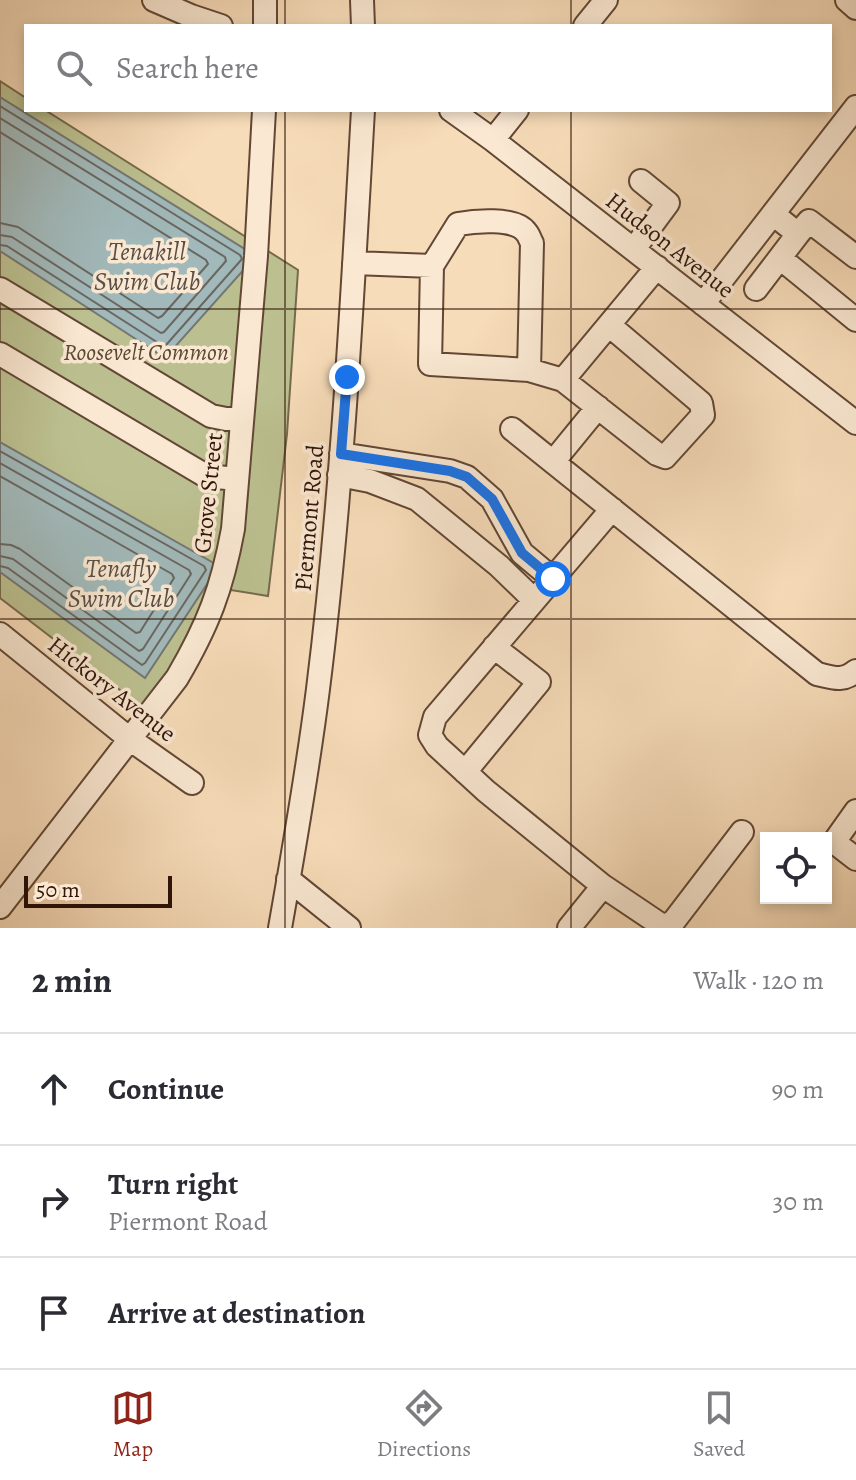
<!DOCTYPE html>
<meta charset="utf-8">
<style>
body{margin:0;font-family:Alegreya,serif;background:#f2f2f3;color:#2b2b33}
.controls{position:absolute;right:24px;bottom:24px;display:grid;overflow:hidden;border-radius:0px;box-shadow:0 4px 12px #0003}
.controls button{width:72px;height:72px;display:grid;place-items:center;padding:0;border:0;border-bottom:2px solid #e1e1e2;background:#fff;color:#2b2b33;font:40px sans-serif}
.scale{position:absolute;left:24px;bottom:20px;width:148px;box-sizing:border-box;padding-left:8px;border:4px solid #311509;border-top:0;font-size:22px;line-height:28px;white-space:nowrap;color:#311509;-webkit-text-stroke:6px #fae8d2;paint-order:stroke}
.stop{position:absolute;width:24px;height:24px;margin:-18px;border:6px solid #1a73e8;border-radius:50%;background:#fff}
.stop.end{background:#1a73e8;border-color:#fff;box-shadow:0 2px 8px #0008}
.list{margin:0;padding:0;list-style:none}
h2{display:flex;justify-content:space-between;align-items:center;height:104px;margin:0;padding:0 32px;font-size:34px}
h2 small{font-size:26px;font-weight:400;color:#7c7c81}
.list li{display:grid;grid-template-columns:52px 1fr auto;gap:24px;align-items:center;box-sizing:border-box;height:112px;padding:0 32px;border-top:2px solid #e1e1e2}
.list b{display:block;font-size:30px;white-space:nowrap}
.list p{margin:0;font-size:26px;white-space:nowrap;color:#7c7c81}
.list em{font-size:26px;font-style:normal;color:#7c7c81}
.icon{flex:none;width:44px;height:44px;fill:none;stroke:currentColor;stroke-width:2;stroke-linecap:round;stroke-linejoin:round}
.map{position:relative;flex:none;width:856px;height:928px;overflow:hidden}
.search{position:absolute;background:#fff;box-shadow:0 4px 12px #0003;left:24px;right:24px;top:24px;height:88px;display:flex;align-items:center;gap:20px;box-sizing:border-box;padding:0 28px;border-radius:0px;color:#7c7c81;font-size:30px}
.sheet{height:440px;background:#fff}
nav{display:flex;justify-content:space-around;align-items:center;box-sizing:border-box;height:112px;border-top:2px solid #e1e1e2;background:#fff;font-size:22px;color:#7c7c81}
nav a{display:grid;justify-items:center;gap:4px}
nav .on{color:#8f2418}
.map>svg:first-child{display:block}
</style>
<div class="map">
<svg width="856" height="928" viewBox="0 0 856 928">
<rect width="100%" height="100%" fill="#f7dcb9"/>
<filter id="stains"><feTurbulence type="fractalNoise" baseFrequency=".0025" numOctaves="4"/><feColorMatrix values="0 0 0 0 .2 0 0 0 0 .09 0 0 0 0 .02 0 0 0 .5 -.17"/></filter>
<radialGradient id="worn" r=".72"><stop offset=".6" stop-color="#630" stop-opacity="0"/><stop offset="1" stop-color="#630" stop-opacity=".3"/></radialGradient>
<!-- green -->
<path fill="#bcc090" stroke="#766a4c" stroke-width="2" d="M 0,81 L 26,98 L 26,110 L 45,110 L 298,270 L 287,434 L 268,596 L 231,590 L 150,713 L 0,598 Z"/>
<!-- water -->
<path fill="#a1b9ba" stroke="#747773" stroke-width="2" d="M 0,97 L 256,256 L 165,358 L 0,251 Z
M 0,442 L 219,566 L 145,678 L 0,572 Z"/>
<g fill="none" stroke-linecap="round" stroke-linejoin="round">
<!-- shore -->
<path stroke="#696762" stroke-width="2" d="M 0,106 L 240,255 L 242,259 L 166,345 L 163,346 L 7,246 L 0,245
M 0,118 L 225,257 L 226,261 L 164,332 L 161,333 L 12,237 L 0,235
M 0,132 L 206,260 L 208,264 L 162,316 L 158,318 L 18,227 L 0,223
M 0,451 L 204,566 L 206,570 L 145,663 L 142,665 L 8,568 L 0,566
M 0,463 L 189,570 L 191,574 L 143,649 L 139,651 L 13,559 L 0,556
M 0,476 L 172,574 L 174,578 L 140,632 L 136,633 L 20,549 L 11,545 L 0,544"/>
<defs>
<path id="minor" d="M 154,0 L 191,16 L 221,26
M 265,0 L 265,26
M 362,0 L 363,26
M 847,0 L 856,8
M 585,26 L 606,0
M 451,110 L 493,140 L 856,423
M 493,140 L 517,110
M 798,234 L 809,221 L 856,257
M 634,249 L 668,203 L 641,181
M 780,258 L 856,320
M 354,263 L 432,266
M 0,289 L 211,416 L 226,419 L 242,419
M 756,289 L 798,234 L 773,214
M 703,304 L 856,107
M 0,354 L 206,476 L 237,479
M 529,370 L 532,243 C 530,240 529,235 526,232 C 515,217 474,221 458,224 L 432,266 L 430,364 L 529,370 L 563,380 L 657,267
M 563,380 L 657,454 L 665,457 L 703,415 L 701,403 L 609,325
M 512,429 L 817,674 C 834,678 842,682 856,671
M 341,454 L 450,471 L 467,477 L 492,499 L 522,553 L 553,579
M 553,462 L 598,407
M 339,475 L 370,481 L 417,499 L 499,566 L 534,600
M 0,634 L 131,740 L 192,783
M 465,772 L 539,682 L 494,647
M 856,811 L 834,842 L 856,859
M 288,879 L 349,928
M 603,886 L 664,927 L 674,921 L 742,832
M 0,907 L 177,678 C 208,625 222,589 233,529 L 256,256 L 264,110
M 280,928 C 294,849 308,769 318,689 C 342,497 352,303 363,110
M 569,928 L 603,886 L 486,791 L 437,746 L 430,735 L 435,717 L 612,509"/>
</defs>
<!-- minor casing -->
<use href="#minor" stroke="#624735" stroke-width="26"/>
<!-- minor -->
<use href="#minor" stroke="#fae8d2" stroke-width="22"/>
</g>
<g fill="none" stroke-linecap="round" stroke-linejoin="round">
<!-- route -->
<path stroke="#1a73e8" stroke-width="10" d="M 347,377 L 341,454 L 450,471 L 467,477 L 492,499 L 522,553 L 553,579"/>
</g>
<!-- grid -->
<path fill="none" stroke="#311509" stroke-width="2" stroke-opacity="0.55" d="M 285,0 L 285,26M 571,0 L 571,26M 285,110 L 285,928M 571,110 L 571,928M 0,309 L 856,309M 0,619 L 856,619"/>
<g text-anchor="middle" stroke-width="7" stroke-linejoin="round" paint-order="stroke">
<!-- street labels -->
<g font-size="24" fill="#311509" stroke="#fae8d2">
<text transform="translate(670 245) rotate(38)" y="8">Hudson Avenue</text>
<text transform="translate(208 493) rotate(-84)" y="8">Grove Street</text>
<text transform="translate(309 518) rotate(-85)" y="8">Piermont Road</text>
<text transform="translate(112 689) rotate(38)" y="8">Hickory Avenue</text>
</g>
<!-- park labels -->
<g font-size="24" font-style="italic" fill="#5b4832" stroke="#fae8d2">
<text x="146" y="360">Roosevelt Common</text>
</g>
<!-- water labels -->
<g font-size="26" font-style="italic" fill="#584e47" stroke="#fae8d2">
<text x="147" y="260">Tenakill<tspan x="147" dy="30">Swim Club</tspan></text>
<text x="121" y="577">Tenafly<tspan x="121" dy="30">Swim Club</tspan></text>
</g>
</g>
<rect width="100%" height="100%" filter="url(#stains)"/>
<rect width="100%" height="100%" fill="url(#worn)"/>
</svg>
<div class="controls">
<button><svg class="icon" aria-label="locate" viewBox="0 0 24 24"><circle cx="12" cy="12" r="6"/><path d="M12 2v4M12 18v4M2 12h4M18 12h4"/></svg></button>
</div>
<div class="scale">50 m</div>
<div class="stop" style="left:553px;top:579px"></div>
<div class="stop end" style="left:347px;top:377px"></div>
<div class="search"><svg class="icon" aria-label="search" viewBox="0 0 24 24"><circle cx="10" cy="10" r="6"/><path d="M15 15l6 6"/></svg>Search here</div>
</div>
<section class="sheet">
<h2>2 min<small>Walk · 120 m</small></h2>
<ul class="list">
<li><svg class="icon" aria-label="ahead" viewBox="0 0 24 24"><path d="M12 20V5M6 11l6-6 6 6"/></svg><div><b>Continue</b></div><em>90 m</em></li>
<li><svg class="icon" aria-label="right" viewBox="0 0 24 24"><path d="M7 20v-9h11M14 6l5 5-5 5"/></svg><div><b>Turn right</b><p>Piermont Road</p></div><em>30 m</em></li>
<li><svg class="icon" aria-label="arrive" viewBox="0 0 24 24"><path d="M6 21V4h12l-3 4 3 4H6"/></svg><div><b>Arrive at destination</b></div></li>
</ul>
</section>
<nav>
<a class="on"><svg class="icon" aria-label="map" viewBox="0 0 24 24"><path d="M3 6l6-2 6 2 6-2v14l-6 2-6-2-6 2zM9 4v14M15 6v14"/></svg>Map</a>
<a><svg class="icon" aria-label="directions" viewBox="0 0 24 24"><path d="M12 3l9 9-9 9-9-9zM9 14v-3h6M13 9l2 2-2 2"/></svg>Directions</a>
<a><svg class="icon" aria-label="saved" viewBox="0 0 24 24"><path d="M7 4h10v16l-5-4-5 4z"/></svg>Saved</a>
</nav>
